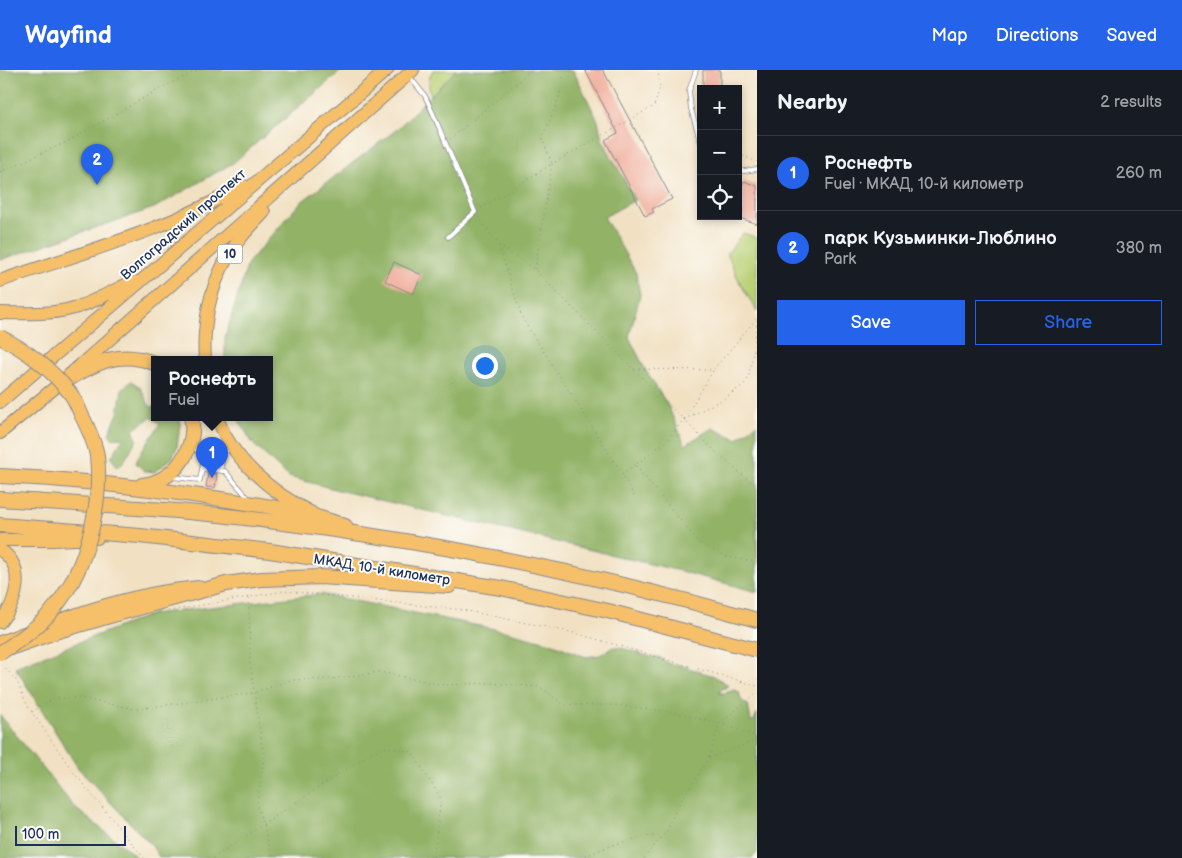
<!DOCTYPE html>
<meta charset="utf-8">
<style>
body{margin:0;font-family:"Balsamiq Sans",sans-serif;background:#242831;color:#f1f3f6}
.controls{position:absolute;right:15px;top:15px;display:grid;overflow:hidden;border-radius:0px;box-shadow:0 2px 8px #0003}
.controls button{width:45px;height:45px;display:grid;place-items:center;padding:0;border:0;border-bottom:1px solid #363941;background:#171b24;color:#f1f3f6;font:25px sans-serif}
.scale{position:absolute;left:15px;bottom:12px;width:111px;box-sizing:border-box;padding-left:5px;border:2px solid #1b2f5e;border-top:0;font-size:14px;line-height:18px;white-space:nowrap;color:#1b2f5e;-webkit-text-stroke:4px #fdfcf7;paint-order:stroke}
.you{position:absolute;left:484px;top:295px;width:18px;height:18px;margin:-12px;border:4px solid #fff;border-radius:50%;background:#1a73e8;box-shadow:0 0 0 8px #1a73e833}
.badge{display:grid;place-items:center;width:32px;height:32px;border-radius:50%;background:#2563eb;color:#fff;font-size:16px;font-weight:700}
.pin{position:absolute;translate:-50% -41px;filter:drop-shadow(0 1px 2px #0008)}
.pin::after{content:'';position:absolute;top:26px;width:18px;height:15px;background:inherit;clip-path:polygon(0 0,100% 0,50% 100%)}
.popup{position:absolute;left:151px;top:286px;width:122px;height:65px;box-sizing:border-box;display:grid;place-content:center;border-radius:0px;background:#171b24;filter:drop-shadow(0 1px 4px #0005);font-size:16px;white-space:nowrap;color:#9ea1a6}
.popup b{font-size:19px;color:#f1f3f6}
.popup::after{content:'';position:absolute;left:50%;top:100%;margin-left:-10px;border:10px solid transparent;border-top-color:#171b24}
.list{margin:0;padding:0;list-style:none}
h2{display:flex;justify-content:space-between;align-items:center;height:65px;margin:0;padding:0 20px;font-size:21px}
h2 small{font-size:16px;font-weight:400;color:#9ea1a6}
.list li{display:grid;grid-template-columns:32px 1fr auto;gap:15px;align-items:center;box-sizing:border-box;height:75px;padding:0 20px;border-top:1px solid #363941}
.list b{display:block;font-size:19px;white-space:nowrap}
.list p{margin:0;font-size:16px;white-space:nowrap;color:#9ea1a6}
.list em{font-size:16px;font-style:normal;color:#9ea1a6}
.actions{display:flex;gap:10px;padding:15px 20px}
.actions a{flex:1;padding:11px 0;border:1px solid #2563eb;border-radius:0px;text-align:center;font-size:18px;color:#2563eb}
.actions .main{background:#2563eb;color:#fff}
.icon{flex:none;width:28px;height:28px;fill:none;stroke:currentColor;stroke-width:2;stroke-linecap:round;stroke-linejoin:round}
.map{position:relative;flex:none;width:757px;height:788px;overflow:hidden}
header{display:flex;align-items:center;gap:30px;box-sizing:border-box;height:70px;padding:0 25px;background:#2563eb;color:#fff}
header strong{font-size:24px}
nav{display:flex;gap:28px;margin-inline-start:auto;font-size:18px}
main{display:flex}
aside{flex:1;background:#171b24}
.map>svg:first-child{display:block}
</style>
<header>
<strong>Wayfind</strong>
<nav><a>Map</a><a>Directions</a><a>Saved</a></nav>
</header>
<main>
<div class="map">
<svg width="757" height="788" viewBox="0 0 757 788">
<rect width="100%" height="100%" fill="#fdfcf7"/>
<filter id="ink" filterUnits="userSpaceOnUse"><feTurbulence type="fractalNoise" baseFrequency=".02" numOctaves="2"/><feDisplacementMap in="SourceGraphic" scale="10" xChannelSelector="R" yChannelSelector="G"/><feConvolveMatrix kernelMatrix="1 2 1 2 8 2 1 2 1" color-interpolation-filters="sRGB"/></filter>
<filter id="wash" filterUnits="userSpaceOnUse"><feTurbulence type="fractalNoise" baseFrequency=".0096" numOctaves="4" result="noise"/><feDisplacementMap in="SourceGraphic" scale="20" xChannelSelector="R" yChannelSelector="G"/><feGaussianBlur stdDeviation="1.12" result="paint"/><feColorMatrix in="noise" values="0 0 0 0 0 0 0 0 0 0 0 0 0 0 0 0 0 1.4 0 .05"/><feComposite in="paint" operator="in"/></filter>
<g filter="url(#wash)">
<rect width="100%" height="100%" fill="#f1e0c1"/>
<!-- green -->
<path fill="#b9d074" stroke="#6a8069" d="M 433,0 L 456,0 L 431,25 C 428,15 428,9 433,0 Z
M 743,163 L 757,168 L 757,241 L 740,213 L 727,184 Z"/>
<!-- forest -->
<path fill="#92b266" stroke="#567062" d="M 0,0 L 342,0 L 233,93 L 154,138 L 0,190 Z
M 456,0 L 573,0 L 598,51 L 602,69 L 635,130 L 604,147 L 636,203 L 640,225 L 629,267 L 645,299 L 668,336 L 685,375 L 712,358 L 737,369 L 757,354 L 757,522 L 684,502 L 338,420 L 289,407 L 253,374 L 237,347 L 270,347 L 270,289 L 225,289 L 225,267 L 248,193 L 300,133 L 396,60 Z
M 131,311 L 140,317 L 150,337 L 154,336 L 154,347 L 181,347 L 177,377 L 172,388 L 155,402 L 144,401 L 136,393 C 141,378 152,368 160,354 L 151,347 L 133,360 L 137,370 C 129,380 128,389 118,397 L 111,388 L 123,368 L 119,367 L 113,369 L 109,364 L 118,343 L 122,319 Z
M 321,524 L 509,562 L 548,572 L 586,587 L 600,585 L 613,577 L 622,578 L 651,587 L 659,587 L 669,594 L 679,595 L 714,606 L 727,614 L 727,617 L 720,620 L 720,623 L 725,623 L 734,620 L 739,622 L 741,630 L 748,635 L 751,651 L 754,651 L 757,643 L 757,783 L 752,788 L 160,788 L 152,776 L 78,698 L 15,597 L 152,544 Z
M 0,645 L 75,738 L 132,783 L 136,788 L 0,788 Z"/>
<g id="blocks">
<!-- building -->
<path fill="#f0b09e" d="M 585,0 L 603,0 L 672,129 L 652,139 L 654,142 L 645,146 L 605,70 L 618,63 Z
M 703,0 L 720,0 L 720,19 L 703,19 Z
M 744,111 L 757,116 L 757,154 L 740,148 L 743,138 L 738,137 L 738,119 L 740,120 Z
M 394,192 L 422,205 L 413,224 L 385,211 Z
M 208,403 L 217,404 L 215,418 L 206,417 Z"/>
</g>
</g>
<g filter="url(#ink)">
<use href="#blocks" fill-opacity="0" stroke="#868890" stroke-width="1"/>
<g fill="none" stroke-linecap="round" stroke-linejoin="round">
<defs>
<path id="service" d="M 696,0 L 689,21 L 691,39 L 701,73
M 409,6 L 425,26 L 432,41 L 475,142 L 448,167
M 738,102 L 757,99
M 193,376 L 204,388 L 202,399
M 221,401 L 222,387 L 229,377
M 172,407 L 200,410 L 202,399 L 225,401 L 250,430"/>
<path id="primary" d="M 0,211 C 80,183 171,159 243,115
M 0,243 C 24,243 51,245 74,238 C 95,232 114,220 134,211
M 205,289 C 202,248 213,203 239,170 C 247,160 256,151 264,142
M 0,332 L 387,0
M 217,347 C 232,390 272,423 312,443
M 0,363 L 58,315 L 413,0
M 0,470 L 53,470 L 97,468
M 0,480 C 27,496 17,533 0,552
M 0,572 C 65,547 130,523 199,517"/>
<path id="trunk" d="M 58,315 C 91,296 115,278 154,293
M 0,406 C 67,409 134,416 200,426 C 249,433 298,439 345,456
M 142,415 C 174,412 198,378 191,347
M 0,429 C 90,435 180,439 269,451 C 434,472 597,504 757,550
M 0,455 L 140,466 L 270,481 L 501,518 L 608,541 L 757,580
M 13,577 L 58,561 L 120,543 L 226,514 L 262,509 L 321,507 L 449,516"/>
</defs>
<!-- service casing -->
<use href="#service" stroke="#868890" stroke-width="5.5"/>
<!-- primary casing -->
<use href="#primary" stroke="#868890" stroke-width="14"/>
<!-- trunk casing -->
<use href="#trunk" stroke="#868890" stroke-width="16"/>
<!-- path -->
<path stroke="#868890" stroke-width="1" stroke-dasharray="1 4" stroke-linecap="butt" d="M 450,69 L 532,0
M 738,84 L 757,92
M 0,102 L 69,71 L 163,17 L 199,0
M 481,138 L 552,94 L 542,68 C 551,47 564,24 563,0
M 478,147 L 499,175 L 535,200 L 721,387 L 757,417
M 499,176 L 522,248 L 622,403
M 535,199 L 552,94 L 654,36 L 660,18 L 658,0
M 757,250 L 754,280 L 748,309 L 742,316 L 723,329 L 683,350 L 667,371 L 635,395 L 699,473 L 727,487 L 757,492
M 634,299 L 713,300 L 757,248
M 684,349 L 713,301
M 634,426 L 622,403 L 635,395
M 249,528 L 250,594 L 264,688 L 257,735 L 273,788
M 168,541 L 284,521 L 463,540 L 575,563 L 757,616
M 2,595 L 17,611 L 27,635 L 74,703 L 144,788
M 32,642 L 55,628 L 77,628 L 136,639 L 254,623 L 290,610 L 331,609 L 379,602 L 444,615 L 489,613 L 540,617 L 564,635 L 614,635 L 672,642 L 720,653 L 757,667
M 709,687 L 720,653 L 757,623
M 213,788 L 372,682 L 387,677 L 412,682 L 441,729 L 433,788
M 581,788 C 607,776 633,767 662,765
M 644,788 L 667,761 L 677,737 L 709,688 L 757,670"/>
<!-- service -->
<use href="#service" stroke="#fff" stroke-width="4"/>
<!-- primary -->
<use href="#primary" stroke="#f6c06b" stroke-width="12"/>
<!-- trunk -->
<use href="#trunk" stroke="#f6c06b" stroke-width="14"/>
<defs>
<path id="trunk-bridge" d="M 0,267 C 29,282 50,298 70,323 C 75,329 78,337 81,344 C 87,356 95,372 97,386 C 102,430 89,488 64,525 C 48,550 25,567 0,583"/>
</defs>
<!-- trunk-bridge casing -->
<use href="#trunk-bridge" stroke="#868890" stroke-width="16" stroke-linecap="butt"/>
<!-- trunk-bridge -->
<use href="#trunk-bridge" stroke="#f6c06b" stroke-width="14"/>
</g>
</g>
<g text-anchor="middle" stroke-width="4" stroke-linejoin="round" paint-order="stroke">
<!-- shield labels -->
<rect fill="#fdfcf7" stroke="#5f6c8c" stroke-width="1" x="217.5" y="174.5" width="25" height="19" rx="4"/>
<g font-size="12" font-weight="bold" fill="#1b2f5e">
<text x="230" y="188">10</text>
</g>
<!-- street labels -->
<g font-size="14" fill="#1b2f5e" stroke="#fdfcf7">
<text transform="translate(183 154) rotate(-41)" y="5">Волгоградский проспект</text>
<text transform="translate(382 499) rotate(9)" y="5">МКАД, 10-й километр</text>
</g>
</g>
</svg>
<div class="controls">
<button>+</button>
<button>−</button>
<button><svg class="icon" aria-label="locate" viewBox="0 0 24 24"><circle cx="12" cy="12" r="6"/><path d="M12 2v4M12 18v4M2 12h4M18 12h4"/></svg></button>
</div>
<div class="scale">100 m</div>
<div class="you"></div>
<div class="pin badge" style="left:212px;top:408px">1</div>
<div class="popup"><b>Роснефть</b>Fuel</div>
<div class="pin badge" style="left:97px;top:115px">2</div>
</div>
<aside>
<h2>Nearby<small>2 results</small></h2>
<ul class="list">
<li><span class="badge">1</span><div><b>Роснефть</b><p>Fuel · МКАД, 10-й километр</p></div><em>260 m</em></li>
<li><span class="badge">2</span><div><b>парк Кузьминки-Люблино</b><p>Park</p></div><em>380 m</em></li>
</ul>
<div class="actions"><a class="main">Save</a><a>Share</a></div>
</aside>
</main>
